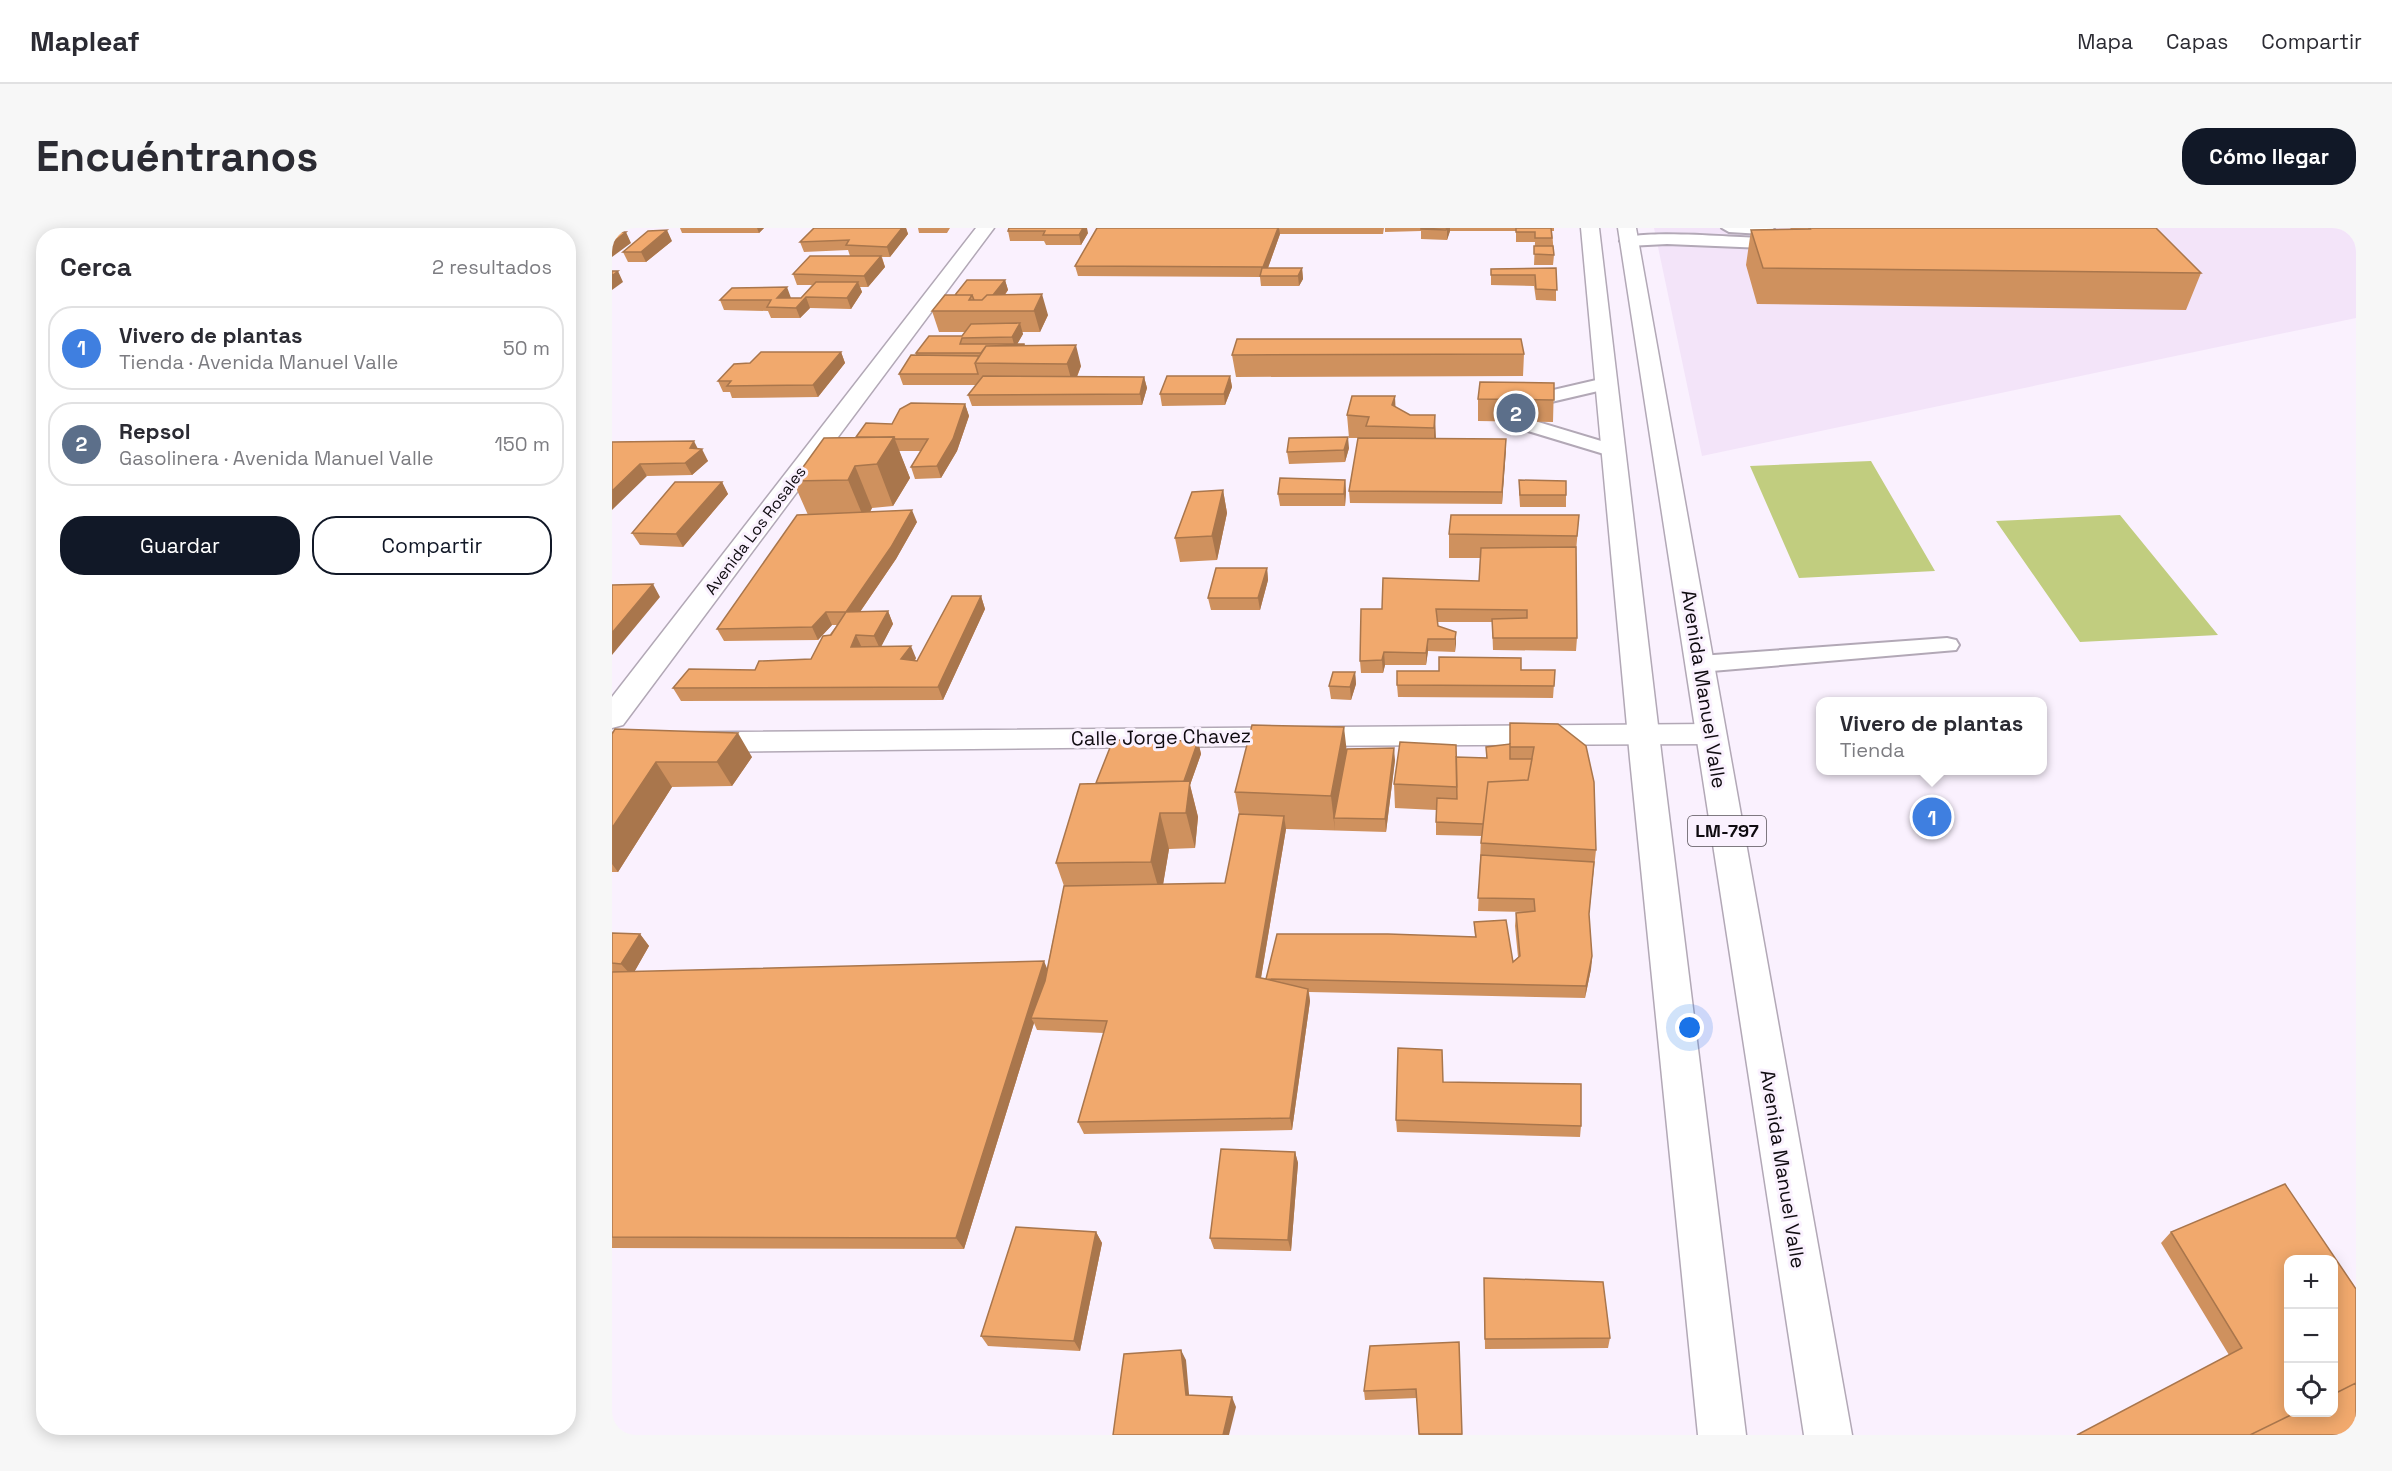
<!DOCTYPE html>
<html lang="es">
<meta charset="utf-8">
<style>
body{margin:0;font-family:"Space Grotesk",sans-serif;background:#f7f7f7;color:#2b2b33}
.controls{position:absolute;right:18px;bottom:18px;display:grid;overflow:hidden;border-radius:12px;box-shadow:0 3px 15px #0003}
.controls button{width:54px;height:54px;display:grid;place-items:center;padding:0;border:0;border-bottom:2px solid #e1e1e2;background:#fff;color:#2b2b33;font:30px sans-serif}
.you{position:absolute;left:1078px;top:800px;width:21px;height:21px;margin:-15px;border:4px solid #fff;border-radius:50%;background:#1a73e8;box-shadow:0 0 0 9px #1a73e833}
.badge{display:grid;place-items:center;width:39px;height:39px;border-radius:50%;background:#111827;color:#fff;font-size:20px;font-weight:700}
.pin{position:absolute;translate:-50% -50%;border:3px solid #fff;box-shadow:0 2px 6px #0006}
.popup{position:absolute;left:1204px;top:469px;width:231px;height:78px;box-sizing:border-box;display:grid;place-content:center;border-radius:12px;background:#fff;filter:drop-shadow(0 2px 4px #0005);font-size:20px;white-space:nowrap;color:#7c7c81}
.popup b{font-size:22px;color:#2b2b33}
.popup::after{content:'';position:absolute;left:50%;top:100%;margin-left:-12px;border:12px solid transparent;border-top-color:#fff}
.list{margin:0;padding:0;list-style:none}
h2{display:flex;justify-content:space-between;align-items:center;height:78px;margin:0;padding:0 24px;font-size:26px}
h2 small{font-size:20px;font-weight:400;color:#7c7c81}
.list li{display:grid;grid-template-columns:39px 1fr auto;gap:18px;align-items:center;box-sizing:border-box;height:84px;margin:0 12px 12px;padding:0 12px;border:2px solid #e1e1e2;border-radius:24px}
.list b{display:block;font-size:22px;white-space:nowrap}
.list p{margin:0;font-size:20px;white-space:nowrap;color:#7c7c81}
.list em{font-size:20px;font-style:normal;color:#7c7c81}
.actions{display:flex;gap:12px;padding:18px 24px}
.actions a{flex:1;padding:14px 0;border:2px solid #111827;border-radius:24px;text-align:center;font-size:21px;color:#111827}
.actions .main{background:#111827;color:#fff}
.icon{flex:none;width:33px;height:33px;fill:none;stroke:currentColor;stroke-width:2;stroke-linecap:round;stroke-linejoin:round}
.map{position:relative;flex:none;width:1744px;height:1207px;overflow:hidden;border-radius:24px}
header{display:flex;align-items:center;gap:36px;box-sizing:border-box;height:84px;padding:0 30px;background:#fff;border-bottom:2px solid #e1e1e2}
header strong{font-size:28px}
nav{display:flex;gap:33px;margin-inline-start:auto;font-size:21px}
.intro{display:flex;align-items:center;justify-content:space-between;box-sizing:border-box;height:144px;padding:0 36px}
h1{margin:0;font-size:42px}
.button{padding:15px 27px;border-radius:24px;background:#111827;color:#fff;font-size:21px;font-weight:700}
main{display:flex;gap:36px;padding:0 36px}
aside{flex:1;background:#fff;border-radius:24px;box-shadow:0 3px 15px #0003}
.map>svg:first-child{display:block}
</style>
<header>
<strong>Mapleaf</strong>
<nav><a>Mapa</a><a>Capas</a><a>Compartir</a></nav>
</header>
<div class="intro"><h1>Encuéntranos</h1><a class="button">Cómo llegar</a></div>
<main>
<aside>
<h2>Cerca<small>2 resultados</small></h2>
<ul class="list">
<li><span class="badge" style="background:#3f7fe0">1</span><div><b>Vivero de plantas</b><p>Tienda · Avenida Manuel Valle</p></div><em>50 m</em></li>
<li><span class="badge" style="background:#5c6f8a">2</span><div><b>Repsol</b><p>Gasolinera · Avenida Manuel Valle</p></div><em>150 m</em></li>
</ul>
<div class="actions"><a class="main">Guardar</a><a>Compartir</a></div>
</aside>
<div class="map">
<svg width="1744" height="1207" viewBox="0 0 1744 1207">
<rect width="100%" height="100%" fill="#faf1fe"/>
<!-- built -->
<path fill="#f3e4f9" d="M 1042,0 L 1744,0 L 1744,90 L 1090,228 Z"/>
<!-- green -->
<path fill="#c1cd7f" d="M 1259,233 L 1323,343 L 1187,350 L 1138,238 Z
M 1508,287 L 1606,407 L 1468,414 L 1384,293 Z"/>
<g fill="none" stroke-linecap="round" stroke-linejoin="round">
<defs>
<path id="lane" d="M 1110,0 L 1161,0 L 1164,4 L 1165,12 L 1152,20 L 1055,16 L 1016,18 L 1008,13 C 1020,0 1127,10 1149,10 L 1150,6 L 1117,4 Z
M 993,150 L 999,152 L 1002,156 L 999,160 L 905,182 L 898,180 L 896,176 L 898,172 Z
M 903,187 L 1009,219 L 1012,223 L 1009,227 L 1002,229 L 896,197 L 893,193 L 896,189 Z
M 1335,410 L 1344,412 L 1347,417 L 1344,422 L 1088,444 L 1079,441 L 1076,436 L 1079,431 L 1088,428 Z"/>
<path id="street" d="M 364,0 L 382,0 L 11,497 L 0,500 L 0,469 Z
M 1099,496 L 1110,499 L 1114,506 L 1110,513 L 1099,516 L 634,518 L 0,525 L 0,505 Z"/>
<path id="primary" d="M 969,0 L 987,0 L 1050,531 L 1134,1207 L 1086,1207 L 1018,531 Z
M 1006,0 L 1024,0 L 1240,1207 L 1192,1207 Z"/>
</defs>
<!-- lane casing -->
<use href="#lane" stroke="#b2a8b6" stroke-width="4"/>
<!-- street casing -->
<use href="#street" stroke="#b2a8b6" stroke-width="3"/>
<!-- primary casing -->
<use href="#primary" stroke="#b2a8b6" stroke-width="3"/>
<!-- lane -->
<use href="#lane" fill="#fff" fill-rule="evenodd"/>
<!-- street -->
<use href="#street" fill="#fff" fill-rule="evenodd"/>
<!-- primary -->
<use href="#primary" fill="#fff" fill-rule="evenodd"/>
</g>
<!-- wall -->
<path fill="#cf915e" d="M 68,0 L 152,0 L 147,5 L 70,5 Z
M 202,0 L 294,0 L 296,6 L 278,29 L 270,29 L 273,39 L 256,59 L 248,59 L 250,64 L 239,81 L 198,80 L 188,90 L 159,90 L 156,83 L 112,82 L 108,72 L 189,70 L 200,57 L 185,57 L 181,46 L 254,28 L 238,28 L 236,22 L 192,24 L 188,14 Z
M 306,0 L 338,0 L 335,5 L 307,5 Z
M 397,0 L 476,5 L 469,17 L 434,17 L 432,13 L 398,13 L 396,3 Z
M 485,0 L 772,0 L 771,6 L 668,6 L 656,40 L 690,40 L 691,51 L 687,58 L 649,58 L 648,49 L 466,48 L 463,38 Z
M 773,0 L 942,0 L 942,3 L 940,3 L 942,27 L 941,37 L 922,37 L 923,14 L 904,14 L 904,3 L 838,3 L 835,12 L 809,11 L 809,3 L 773,4 Z
M 1178,0 L 1544,0 L 1589,45 L 1574,82 L 1145,76 L 1134,37 L 1139,2 L 1179,1 Z
M 60,13 L 34,34 L 16,34 L 11,24 Z
M 944,40 L 944,73 L 924,72 L 922,58 L 879,57 L 879,41 Z
M 393,52 L 396,62 L 393,67 L 436,87 L 428,104 L 410,104 L 411,106 L 405,116 L 413,117 L 469,138 L 465,149 L 532,149 L 535,160 L 530,177 L 360,178 L 356,167 L 364,157 L 291,157 L 287,146 L 304,127 L 304,125 L 350,108 L 353,104 L 327,104 L 320,83 L 343,67 Z
M 229,124 L 233,135 L 206,169 L 120,170 L 118,164 L 111,164 L 106,153 L 138,135 Z
M 912,126 L 911,148 L 624,149 L 620,127 Z
M 618,148 L 620,159 L 613,177 L 550,178 L 548,166 Z
M 942,155 L 941,194 L 866,193 L 866,171 Z
M 353,176 L 357,188 L 345,223 L 329,250 L 303,251 L 299,239 L 309,223 L 287,223 L 298,250 L 281,278 L 260,280 L 258,284 L 305,294 L 284,331 L 248,384 L 276,383 L 281,396 L 269,418 L 304,430 L 303,433 L 305,433 L 369,368 L 373,381 L 331,472 L 69,473 L 61,460 L 143,442 L 199,431 L 225,397 L 220,397 L 206,412 L 112,413 L 105,401 L 196,287 L 181,253 L 244,209 L 280,196 Z
M 735,187 L 823,187 L 823,211 L 894,211 L 890,276 L 738,275 L 737,263 L 746,210 L 737,210 Z
M 0,214 L 86,221 L 96,233 L 80,247 L 35,248 Z
M 737,220 L 733,234 L 677,236 L 675,224 Z
M 733,252 L 734,264 L 733,278 L 668,278 L 666,266 Z
M 907,252 L 954,267 L 954,279 L 908,279 L 907,264 Z
M 110,254 L 116,266 L 71,319 L 28,317 L 20,305 Z
M 611,262 L 615,285 L 605,332 L 568,334 L 563,310 Z
M 967,287 L 964,324 L 965,410 L 964,423 L 881,422 L 880,394 L 825,394 L 826,398 L 844,404 L 843,424 L 816,423 L 814,437 L 773,437 L 771,445 L 749,445 L 748,433 L 770,381 L 867,353 L 868,330 L 837,330 L 837,306 Z
M 655,340 L 656,352 L 648,382 L 599,382 L 596,370 Z
M 943,442 L 941,470 L 786,469 L 785,457 L 827,443 Z
M 743,444 L 744,456 L 739,472 L 719,471 L 717,458 Z
M 898,495 L 946,496 L 984,622 L 977,686 L 980,728 L 979,741 L 973,770 L 697,764 L 698,773 L 680,902 L 472,906 L 466,894 L 492,805 L 425,802 L 422,795 L 352,1021 L 0,1020 L 0,705 L 28,706 L 37,718 L 22,744 L 435,741 L 452,658 L 444,635 L 484,555 L 586,513 L 589,526 L 578,557 L 586,589 L 583,620 L 557,621 L 551,656 L 613,655 L 627,586 L 623,564 L 735,521 L 783,532 L 774,604 L 674,601 L 649,750 L 654,751 L 863,709 L 862,694 L 901,734 L 906,729 L 903,698 L 904,685 L 915,684 L 866,683 L 869,608 L 824,607 L 824,582 L 783,580 L 782,556 L 844,529 L 874,530 L 874,519 L 898,516 Z
M 0,506 L 140,529 L 120,558 L 60,559 L 6,644 L 0,644 Z
M 831,854 L 969,898 L 968,909 L 785,904 L 784,892 Z
M 683,924 L 686,935 L 679,1023 L 602,1021 L 598,1010 Z
M 484,1004 L 490,1015 L 468,1123 L 376,1118 L 369,1108 Z
M 1559,1004 L 1744,1061 L 1617,1127 L 1549,1015 Z
M 872,1050 L 998,1110 L 996,1120 L 873,1121 Z
M 847,1114 L 850,1207 L 807,1207 L 805,1170 L 753,1172 L 752,1163 Z"/>
<!-- shaded-wall -->
<path fill="#a9764c" d="M 145,0 L 152,0 L 147,5 Z
M 290,0 L 294,0 L 296,6 L 278,29 L 275,19 Z
M 471,0 L 475,0 L 476,5 L 469,17 L 467,7 Z
M 666,0 L 667,0 L 668,6 L 653,48 L 651,39 Z
M 835,0 L 838,0 L 838,3 L 835,12 Z
M 55,2 L 60,13 L 34,34 L 29,24 Z
M 14,4 L 19,15 L 0,29 L 0,15 Z
M 269,28 L 273,39 L 256,59 L 252,48 Z
M 690,40 L 691,51 L 687,58 L 686,48 Z
M 6,43 L 11,54 L 0,62 L 0,48 Z
M 393,52 L 396,62 L 380,83 L 374,76 Z
M 246,54 L 250,64 L 239,81 L 235,70 Z
M 175,59 L 179,70 L 165,70 Z
M 430,66 L 436,87 L 428,104 L 422,83 Z
M 194,69 L 198,80 L 188,90 L 184,80 Z
M 408,95 L 411,106 L 403,120 L 400,109 Z
M 464,117 L 469,138 L 461,158 L 455,136 Z
M 229,124 L 233,135 L 206,169 L 201,157 Z
M 618,148 L 620,159 L 613,177 L 612,166 Z
M 532,149 L 535,160 L 530,177 L 528,166 Z
M 783,168 L 784,190 L 782,200 L 780,177 Z
M 353,176 L 357,188 L 345,223 L 329,250 L 325,238 Z
M 823,187 L 824,210 L 822,222 L 822,200 Z
M 282,209 L 298,250 L 281,278 L 265,236 Z
M 736,209 L 737,220 L 733,234 L 732,222 Z
M 894,211 L 894,222 L 890,276 L 890,264 Z
M 82,213 L 87,223 L 90,221 L 96,233 L 80,247 L 73,235 L 78,220 Z
M 28,236 L 35,248 L 0,282 L 0,263 Z
M 243,238 L 260,280 L 253,293 L 236,252 Z
M 733,252 L 734,264 L 733,278 L 732,266 Z
M 110,254 L 116,266 L 71,319 L 64,306 Z
M 611,262 L 615,285 L 605,332 L 600,308 Z
M 300,282 L 305,294 L 284,331 L 239,397 L 234,384 Z
M 655,340 L 656,352 L 648,382 L 646,370 Z
M 41,356 L 48,369 L 0,427 L 0,405 Z
M 369,368 L 373,381 L 331,472 L 326,459 Z
M 276,383 L 281,396 L 268,421 L 262,408 Z
M 214,384 L 220,397 L 206,412 L 200,399 Z
M 844,404 L 844,416 L 843,424 L 843,411 Z
M 244,407 L 250,420 L 239,419 Z
M 816,411 L 816,423 L 814,437 L 814,425 Z
M 299,418 L 304,430 L 295,444 L 289,431 Z
M 772,424 L 773,437 L 771,445 L 770,432 Z
M 743,444 L 744,456 L 739,472 L 738,459 Z
M 732,499 L 736,534 L 722,590 L 723,603 L 719,568 Z
M 126,505 L 140,529 L 120,558 L 105,534 Z
M 586,513 L 589,526 L 578,557 L 586,589 L 583,620 L 574,585 L 565,575 Z
M 782,520 L 783,532 L 774,604 L 773,591 Z
M 44,534 L 60,559 L 6,644 L 0,636 L 0,600 Z
M 548,585 L 557,621 L 549,669 L 539,634 Z
M 672,588 L 674,601 L 647,761 L 644,749 Z
M 28,706 L 37,718 L 20,748 L 9,736 Z
M 980,728 L 979,741 L 973,770 L 974,758 Z
M 432,733 L 437,745 L 419,790 L 422,795 L 352,1021 L 344,1010 Z
M 696,761 L 698,773 L 680,902 L 678,890 Z
M 683,924 L 686,935 L 679,1023 L 676,1012 Z
M 484,1004 L 490,1015 L 468,1123 L 462,1113 Z
M 569,1122 L 574,1132 L 578,1177 L 574,1167 Z
M 620,1169 L 624,1179 L 617,1207 L 611,1207 Z"/>
<!-- building -->
<path fill="#f1a96d" stroke="#a9764c" stroke-width="1.5" d="M 202,0 L 290,0 L 275,19 L 234,17 L 237,12 L 188,14 Z
M 397,0 L 471,0 L 467,7 L 431,7 L 433,3 L 396,3 Z
M 485,0 L 666,0 L 651,39 L 463,38 Z
M 809,0 L 835,0 L 834,2 L 809,1 Z
M 904,0 L 939,0 L 940,10 L 923,10 L 923,4 L 904,4 Z
M 1197,0 L 1544,0 L 1589,45 L 1151,40 L 1139,2 L 1198,1 Z
M 55,2 L 29,24 L 11,24 L 36,3 Z
M 0,4 L 14,4 L 0,15 Z
M 922,18 L 941,18 L 942,27 L 922,26 Z
M 198,28 L 269,28 L 252,48 L 181,46 Z
M 650,40 L 690,40 L 686,48 L 648,48 Z
M 944,40 L 945,62 L 924,61 L 923,47 L 879,47 L 879,41 Z
M 0,43 L 6,43 L 0,48 Z
M 355,52 L 393,52 L 381,67 L 375,67 L 370,72 L 362,72 L 360,67 L 343,67 Z
M 204,54 L 246,54 L 235,70 L 194,69 L 184,80 L 155,79 L 159,72 L 108,72 L 120,60 L 175,59 L 165,70 L 189,70 Z
M 430,66 L 422,83 L 320,83 L 333,67 L 360,67 L 357,72 L 370,72 L 375,67 Z
M 408,95 L 400,109 L 350,110 L 348,116 L 412,116 L 412,117 L 374,118 L 369,125 L 304,125 L 317,108 L 350,108 L 359,96 Z
M 625,111 L 909,111 L 912,126 L 620,127 Z
M 464,117 L 455,136 L 363,135 L 374,118 Z
M 149,124 L 229,124 L 201,157 L 115,158 L 119,153 L 106,153 L 122,136 L 138,135 Z
M 299,127 L 367,128 L 363,135 L 366,146 L 287,146 Z
M 371,148 L 532,149 L 528,166 L 356,167 Z
M 555,148 L 618,148 L 612,166 L 548,166 Z
M 868,154 L 942,155 L 942,172 L 866,171 Z
M 740,168 L 783,168 L 780,177 L 798,187 L 823,187 L 822,200 L 754,198 L 757,189 L 735,187 Z
M 299,175 L 353,176 L 341,211 L 325,238 L 299,239 L 316,211 L 283,211 L 282,209 L 244,209 L 254,195 L 280,196 L 288,181 Z
M 282,209 L 265,236 L 243,238 L 236,252 L 181,253 L 212,210 Z
M 736,209 L 732,222 L 675,224 L 677,210 Z
M 746,210 L 894,211 L 890,264 L 737,263 Z
M 82,213 L 78,220 L 90,221 L 73,235 L 28,236 L 0,263 L 0,214 Z
M 668,250 L 733,252 L 732,266 L 666,266 Z
M 907,252 L 954,253 L 954,267 L 908,267 Z
M 63,254 L 110,254 L 64,306 L 20,305 Z
M 611,262 L 600,308 L 563,310 L 580,264 Z
M 300,282 L 279,319 L 234,384 L 276,383 L 262,408 L 244,407 L 239,419 L 299,418 L 289,431 L 305,433 L 340,368 L 369,368 L 326,459 L 61,460 L 77,441 L 143,442 L 147,433 L 199,431 L 211,408 L 219,407 L 234,384 L 214,384 L 200,399 L 105,401 L 185,287 Z
M 839,287 L 967,287 L 965,308 L 837,306 Z
M 964,319 L 965,410 L 881,410 L 880,391 L 915,390 L 915,382 L 824,381 L 826,398 L 844,404 L 843,411 L 816,411 L 814,425 L 772,424 L 770,432 L 748,433 L 749,381 L 770,381 L 771,350 L 867,353 L 869,320 Z
M 604,340 L 655,340 L 646,370 L 596,370 Z
M 41,356 L 0,405 L 0,357 Z
M 827,429 L 909,430 L 909,442 L 943,442 L 942,458 L 785,457 L 785,443 L 827,443 Z
M 721,444 L 743,444 L 738,459 L 717,458 Z
M 898,495 L 946,496 L 974,518 L 982,554 L 984,622 L 869,615 L 876,554 L 916,552 L 922,519 L 898,519 Z
M 640,497 L 732,499 L 719,568 L 623,564 Z
M 3,501 L 126,505 L 105,534 L 44,534 L 0,600 L 0,506 Z
M 501,512 L 586,513 L 572,553 L 484,555 Z
M 788,514 L 844,517 L 845,559 L 782,556 Z
M 898,516 L 898,531 L 920,531 L 916,552 L 876,554 L 871,596 L 824,594 L 825,570 L 845,571 L 844,529 L 875,530 L 874,519 Z
M 782,520 L 773,591 L 722,590 L 735,521 Z
M 578,553 L 574,585 L 548,585 L 539,634 L 444,635 L 468,556 Z
M 627,586 L 672,588 L 644,749 L 654,751 L 665,706 L 776,706 L 864,709 L 862,694 L 894,692 L 901,734 L 908,728 L 904,685 L 923,683 L 922,671 L 866,670 L 869,627 L 982,634 L 977,686 L 980,728 L 974,758 L 654,751 L 696,761 L 678,890 L 466,894 L 495,793 L 419,790 L 433,753 L 452,658 L 613,655 Z
M 0,705 L 28,706 L 9,736 L 0,735 Z
M 432,733 L 344,1010 L 0,1009 L 0,744 Z
M 786,820 L 830,822 L 831,854 L 969,856 L 969,898 L 784,892 Z
M 609,921 L 683,924 L 676,1012 L 598,1010 Z
M 1673,956 L 1744,1061 L 1744,1155 L 1722,1166 L 1722,1032 L 1677,1032 L 1677,1185 L 1683,1185 L 1638,1207 L 1465,1207 L 1630,1120 L 1559,1004 Z
M 404,999 L 484,1004 L 462,1113 L 369,1108 Z
M 872,1050 L 991,1054 L 998,1110 L 873,1111 Z
M 847,1114 L 850,1206 L 807,1206 L 804,1161 L 752,1163 L 758,1118 Z
M 569,1122 L 574,1167 L 620,1169 L 611,1207 L 501,1207 L 512,1126 Z
M 1744,1155 L 1744,1207 L 1638,1207 L 1683,1185 L 1722,1185 L 1722,1166 Z"/>
<g text-anchor="middle" stroke-width="6" stroke-linejoin="round" paint-order="stroke">
<!-- far-street labels -->
<g font-size="16" fill="#0f0b10" stroke="#faf1fe">
<text transform="translate(143 302) rotate(-53)" y="6">Avenida Los Rosales</text>
</g>
<!-- shield labels -->
<rect fill="#faf1fe" stroke="#565057" stroke-width="1.5" x="1076" y="588" width="78" height="30" rx="4.5"/>
<g font-size="18" font-weight="bold" fill="#0f0b10">
<text x="1115" y="609">LM-797</text>
</g>
<!-- street labels -->
<g font-size="20" fill="#0f0b10" stroke="#faf1fe">
<text transform="translate(1092 461) rotate(81)" y="7">Avenida Manuel Valle</text>
<text transform="translate(549 509) rotate(-1)" y="7">Calle Jorge Chavez</text>
<text transform="translate(1171 941) rotate(81)" y="7">Avenida Manuel Valle</text>
</g>
</g>
</svg>
<div class="controls">
<button>+</button>
<button>−</button>
<button><svg class="icon" aria-label="locate" viewBox="0 0 24 24"><circle cx="12" cy="12" r="6"/><path d="M12 2v4M12 18v4M2 12h4M18 12h4"/></svg></button>
</div>
<div class="you"></div>
<div class="pin badge" style="left:1320px;top:589px;background:#3f7fe0">1</div>
<div class="popup"><b>Vivero de plantas</b>Tienda</div>
<div class="pin badge" style="left:904px;top:185px;background:#5c6f8a">2</div>
</div>
</main>
